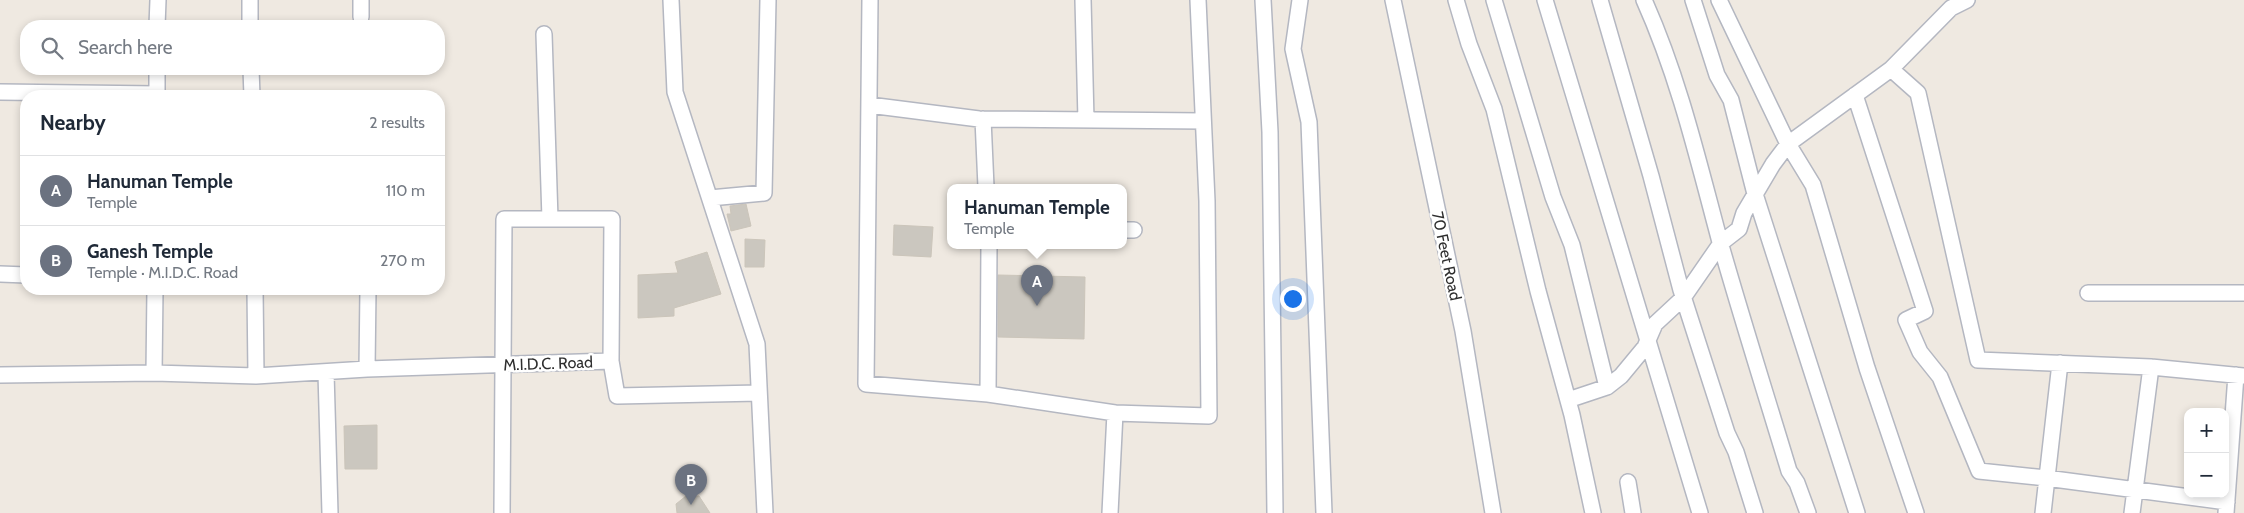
<!DOCTYPE html>
<meta charset="utf-8">
<style>
body{margin:0;font-family:Cabin,sans-serif;background:#f6f6f7;color:#1f2937}
.controls{position:absolute;right:15px;bottom:15px;display:grid;overflow:hidden;border-radius:10px;box-shadow:0 2px 8px #0003}
.controls button{width:45px;height:45px;display:grid;place-items:center;padding:0;border:0;border-bottom:1px solid #e0e1e3;background:#fff;color:#1f2937;font:25px sans-serif}
.you{position:absolute;left:1292px;top:298px;width:18px;height:18px;margin:-12px;border:4px solid #fff;border-radius:50%;background:#1a73e8;box-shadow:0 0 0 8px #1a73e833}
.badge{display:grid;place-items:center;width:32px;height:32px;border-radius:50%;background:#111827;color:#fff;font-size:16px;font-weight:700}
.pin{position:absolute;translate:-50% -41px;filter:drop-shadow(0 1px 2px #0008)}
.pin::after{content:'';position:absolute;top:26px;width:18px;height:15px;background:inherit;clip-path:polygon(0 0,100% 0,50% 100%)}
.popup{position:absolute;left:947px;top:184px;width:180px;height:65px;box-sizing:border-box;display:grid;place-content:center;border-radius:10px;background:#fff;filter:drop-shadow(0 1px 4px #0005);font-size:16px;white-space:nowrap;color:#747a83}
.popup b{font-size:19px;color:#1f2937}
.popup::after{content:'';position:absolute;left:50%;top:100%;margin-left:-10px;border:10px solid transparent;border-top-color:#fff}
.list{margin:0;padding:0;list-style:none}
h2{display:flex;justify-content:space-between;align-items:center;height:65px;margin:0;padding:0 20px;font-size:21px}
h2 small{font-size:16px;font-weight:400;color:#747a83}
.list li{display:grid;grid-template-columns:32px 1fr auto;gap:15px;align-items:center;box-sizing:border-box;height:70px;padding:0 20px;border-top:1px solid #e0e1e3}
.list b{display:block;font-size:19px;white-space:nowrap}
.list p{margin:0;font-size:16px;white-space:nowrap;color:#747a83}
.list em{font-size:16px;font-style:normal;color:#747a83}
.icon{flex:none;width:28px;height:28px;fill:none;stroke:currentColor;stroke-width:2;stroke-linecap:round;stroke-linejoin:round}
.map{position:relative;flex:none;width:2244px;height:513px;overflow:hidden}
.search{position:absolute;background:#fff;box-shadow:0 2px 8px #0003;left:20px;top:20px;width:425px;height:55px;display:flex;align-items:center;gap:12px;box-sizing:border-box;padding:0 18px;border-radius:20px;color:#747a83;font-size:19px}
.panel{position:absolute;background:#fff;box-shadow:0 2px 8px #0003;left:20px;top:90px;width:425px;height:205px;border-radius:20px}
.map>svg:first-child{display:block}
</style>
<div class="map">
<svg width="2244" height="513" viewBox="0 0 2244 513">
<rect width="100%" height="100%" fill="#efe9e1"/>
<!-- building -->
<path fill="#cbc7bf" stroke="#cbc5ba" d="M 746,204 L 751,226 L 731,231 L 727,214 L 731,214 L 730,206 Z
M 894,225 L 933,227 L 931,257 L 893,255 Z
M 745,239 L 765,240 L 764,267 L 745,267 Z
M 707,252 L 721,294 L 674,308 L 674,316 L 638,318 L 638,275 L 678,273 L 675,262 Z
M 998,275 L 1085,277 L 1084,339 L 998,337 Z
M 377,425 L 377,469 L 345,469 L 344,426 Z
M 686,496 L 699,496 L 710,513 L 677,513 L 676,504 Z"/>
<g fill="none" stroke-linecap="round" stroke-linejoin="round">
<defs>
<path id="minor" d="M 250,0 L 250,26
M 671,0 L 675,92 L 757,344 L 765,513
M 870,0 L 866,384 L 988,394 L 989,245
M 1083,0 L 1086,120
M 1263,0 L 1270,132 L 1275,513
M 1300,0 L 1293,49 L 1309,122 L 1324,513
M 1393,0 L 1463,331 L 1493,513
M 1456,0 L 1469,44 L 1494,109 L 1538,291 L 1572,415 L 1593,513
M 1494,0 L 1553,197 L 1572,245 L 1607,387
M 1545,0 L 1700,513
M 1600,0 L 1651,176 L 1681,290 L 1727,433 L 1736,452 L 1755,513
M 1644,0 C 1679,78 1698,160 1720,242 C 1742,319 1766,395 1789,471 L 1797,483 L 1808,513
M 1693,0 L 1717,75 L 1731,100 L 1755,194 L 1857,513
M 1719,0 L 1788,144 L 1813,185 L 1867,368 L 1916,513
M 361,17 L 361,0
M 157,26 L 158,0
M 544,34 L 550,219
M 251,69 L 252,96
M 1891,69 L 1918,93 L 1978,360 L 2151,367 L 2244,376
M 0,92 L 157,94
M 1855,95 L 1925,311 L 1906,320 L 1920,352 L 1940,377 L 1979,471 L 2046,478 L 2227,502
M 157,96 L 157,69
M 869,105 L 979,119 L 1203,121
M 983,119 L 986,187
M 710,198 L 764,193 L 768,0
M 1123,230 L 1134,230
M 0,274 L 26,275
M 255,289 L 256,376
M 2088,293 L 2244,293
M 367,369 L 368,289
M 154,373 L 155,289
M 326,373 L 330,513
M 0,375 L 154,373 L 256,376 L 367,369 L 611,361 L 617,396 L 759,393
M 988,394 L 1115,413
M 1568,400 L 1607,387 L 1621,376 L 1645,347 L 1655,324 L 1683,298 L 1721,243 L 1739,229 L 1744,213 L 1773,164 L 1788,144 L 1891,69 L 1951,8 L 1967,0
M 1628,482 L 1633,513
M 502,513 L 504,219 L 612,219 L 611,361
M 1110,513 L 1115,413 L 1209,416 L 1207,201 L 1198,0
M 2043,513 L 2060,363
M 2132,513 L 2151,367
M 2226,513 L 2236,375"/>
</defs>
<!-- minor casing -->
<use href="#minor" stroke="#b4b7c1" stroke-width="18"/>
<!-- minor -->
<use href="#minor" stroke="#fff" stroke-width="15"/>
</g>
<g text-anchor="middle" stroke-width="5" stroke-linejoin="round" paint-order="stroke">
<!-- street labels -->
<g font-size="16" fill="#2e2e2e" stroke="#fff">
<text transform="translate(1447 256) rotate(78)" y="6">70 Feet Road</text>
<text transform="translate(548 363) rotate(-2)" y="6">M.I.D.C. Road</text>
</g>
</g>
</svg>
<div class="controls">
<button>+</button>
<button>−</button>
</div>
<div class="you"></div>
<div class="pin badge" style="left:1037px;top:306px;background:#6b7280">A</div>
<div class="popup"><b>Hanuman Temple</b>Temple</div>
<div class="pin badge" style="left:691px;top:505px;background:#6b7280">B</div>
<div class="search"><svg class="icon" aria-label="search" viewBox="0 0 24 24"><circle cx="10" cy="10" r="6"/><path d="M15 15l6 6"/></svg>Search here</div>
<section class="panel">
<h2>Nearby<small>2 results</small></h2>
<ul class="list">
<li><span class="badge" style="background:#6b7280">A</span><div><b>Hanuman Temple</b><p>Temple</p></div><em>110 m</em></li>
<li><span class="badge" style="background:#6b7280">B</span><div><b>Ganesh Temple</b><p>Temple · M.I.D.C. Road</p></div><em>270 m</em></li>
</ul>
</section>
</div>
